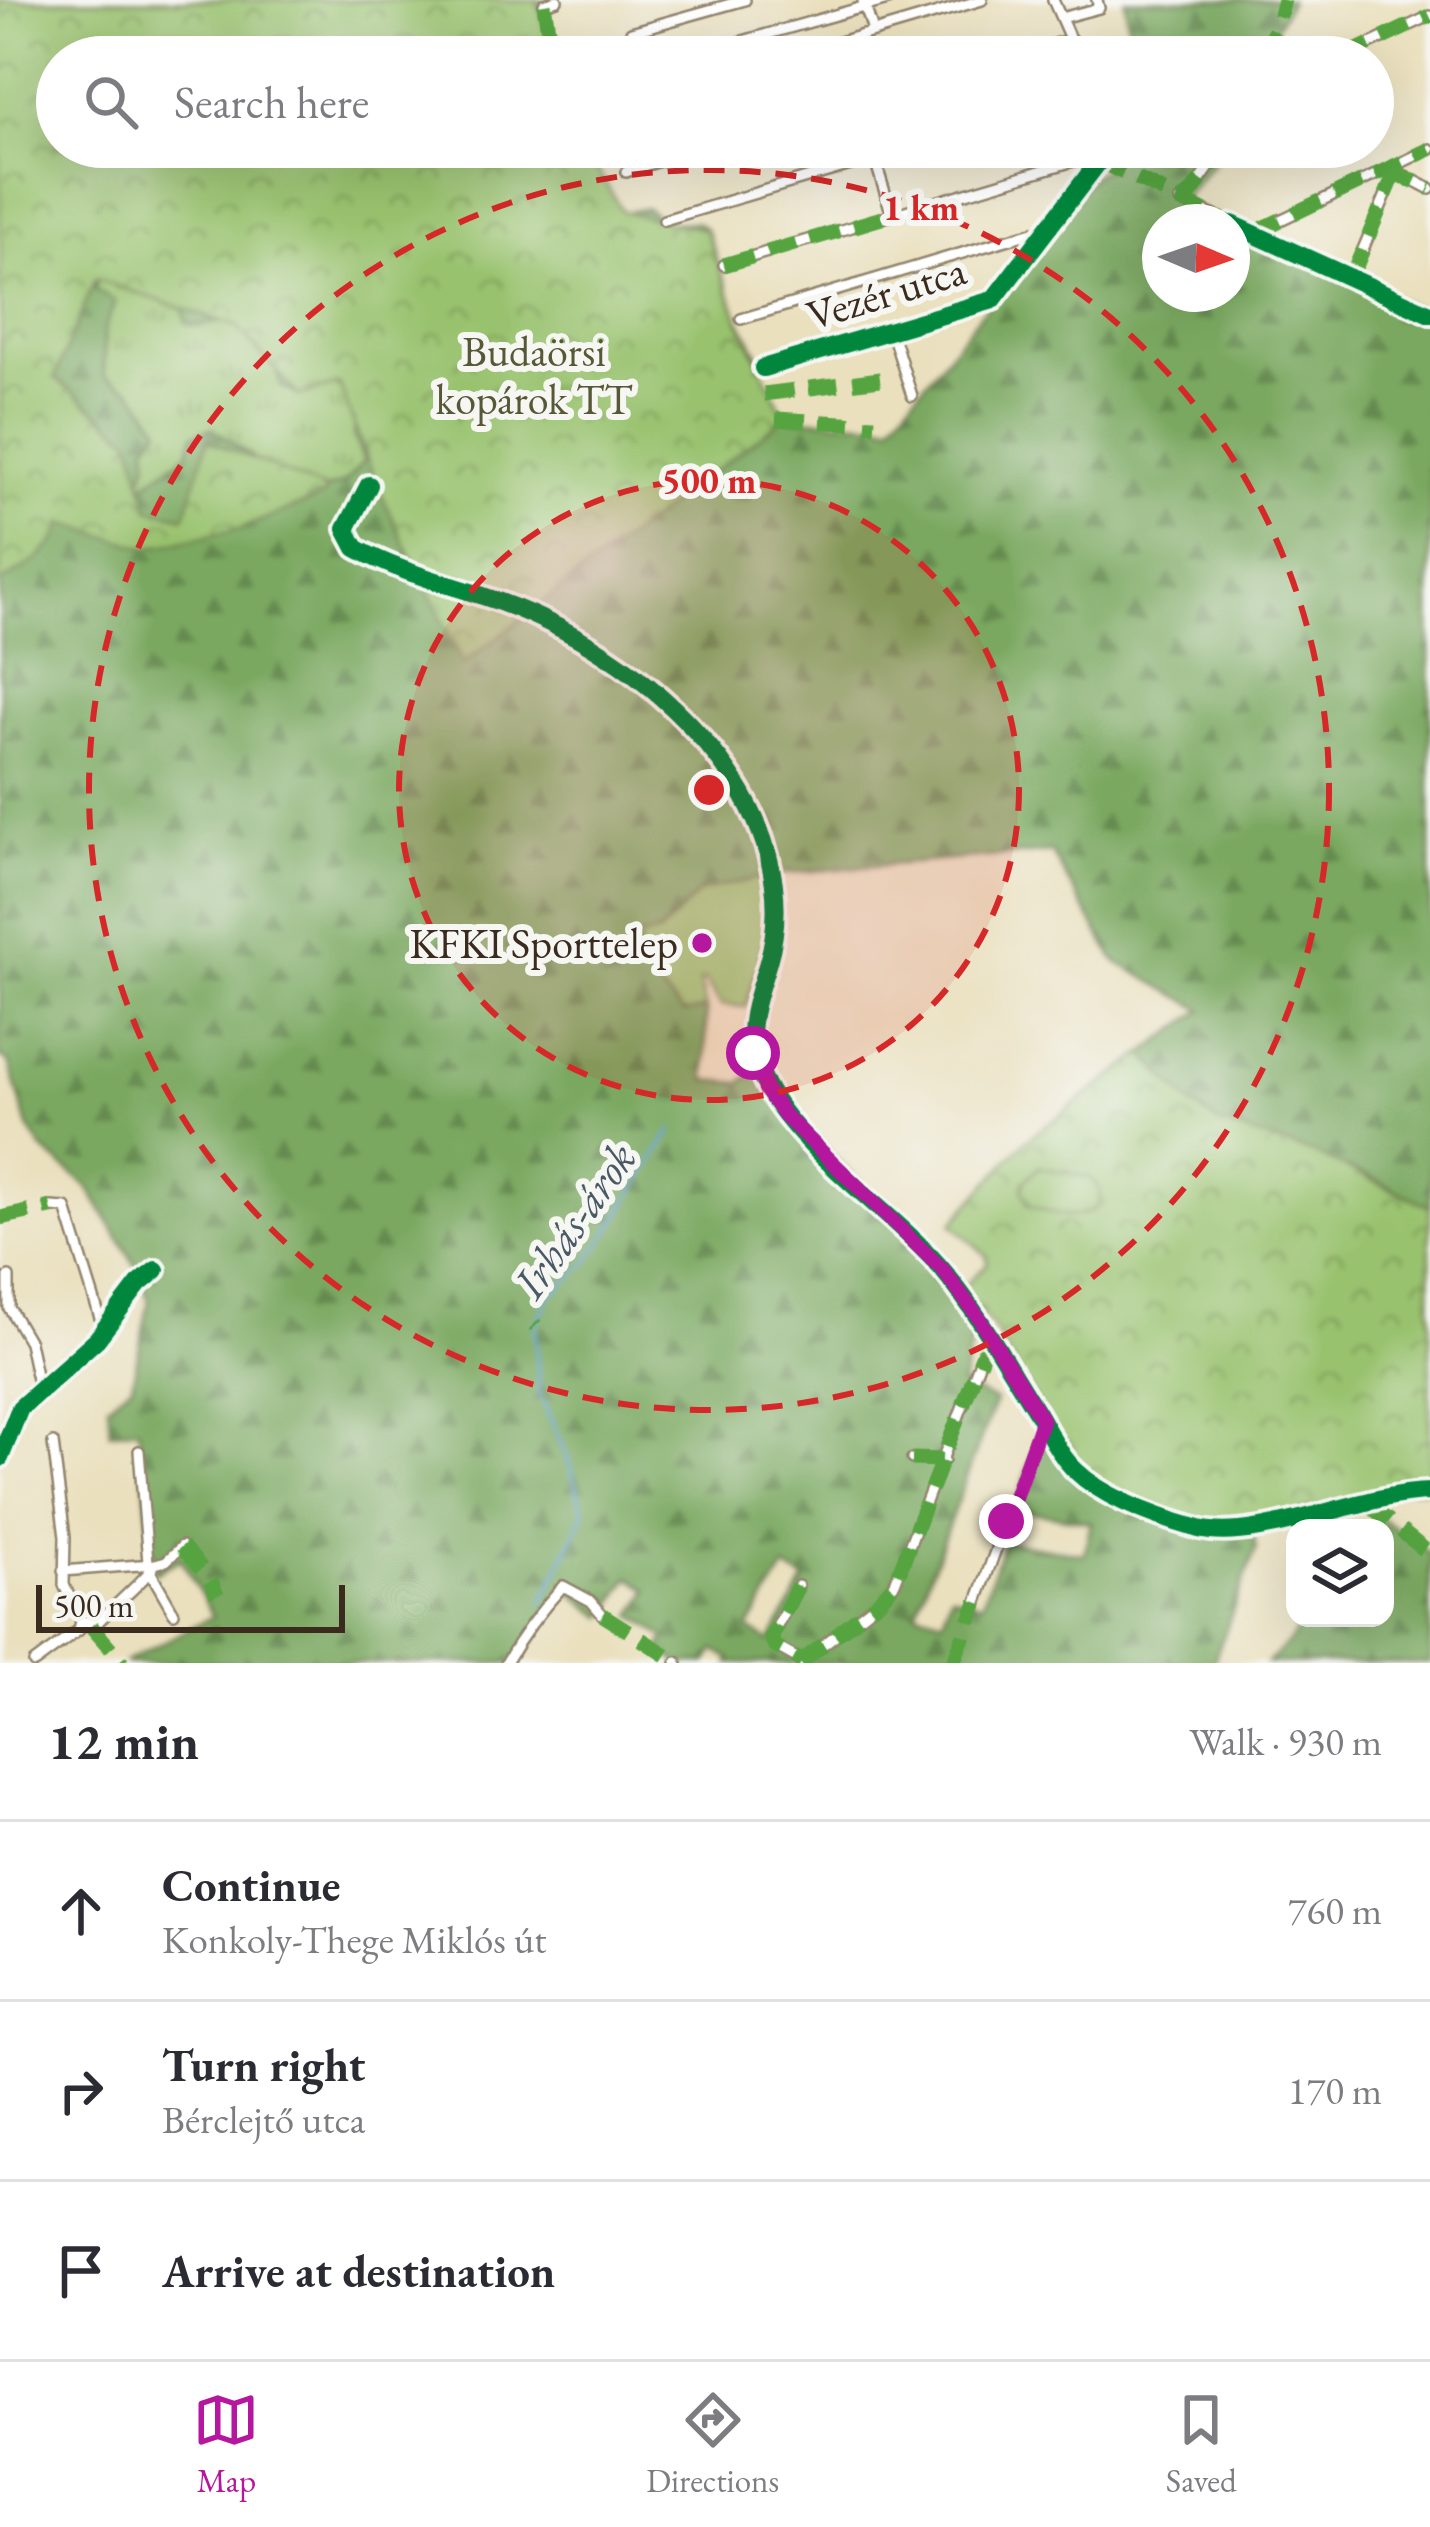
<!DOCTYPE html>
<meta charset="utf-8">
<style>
body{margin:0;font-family:"EB Garamond",serif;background:#f2f2f3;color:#2b2b33}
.controls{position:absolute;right:36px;bottom:36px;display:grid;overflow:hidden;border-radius:24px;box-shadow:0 12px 48px #0002}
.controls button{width:108px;height:108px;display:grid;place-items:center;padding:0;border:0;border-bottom:3px solid #e1e1e2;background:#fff;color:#2b2b33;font:60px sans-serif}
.compass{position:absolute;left:1142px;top:204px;width:108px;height:108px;border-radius:50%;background:#fff;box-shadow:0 12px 48px #0002;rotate:92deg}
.scale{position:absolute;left:36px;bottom:30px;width:309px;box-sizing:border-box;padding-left:12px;border:6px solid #3b2a1e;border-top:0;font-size:33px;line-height:42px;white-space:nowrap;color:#3b2a1e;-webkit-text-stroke:9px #f6f6f2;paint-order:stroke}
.stop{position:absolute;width:36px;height:36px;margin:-27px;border:9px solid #b5179e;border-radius:50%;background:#fff}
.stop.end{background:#b5179e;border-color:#fff;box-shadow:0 3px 12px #0008}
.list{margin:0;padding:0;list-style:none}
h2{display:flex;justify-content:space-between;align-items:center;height:156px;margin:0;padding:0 48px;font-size:51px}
h2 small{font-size:39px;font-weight:400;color:#7c7c81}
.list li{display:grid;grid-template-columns:78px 1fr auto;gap:36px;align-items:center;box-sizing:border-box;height:180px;padding:0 48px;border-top:3px solid #e1e1e2}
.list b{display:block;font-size:45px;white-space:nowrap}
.list p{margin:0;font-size:39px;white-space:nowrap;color:#7c7c81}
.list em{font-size:39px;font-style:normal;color:#7c7c81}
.icon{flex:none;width:66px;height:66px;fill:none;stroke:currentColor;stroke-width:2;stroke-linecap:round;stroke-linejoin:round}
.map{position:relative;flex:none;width:1430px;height:1663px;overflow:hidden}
.search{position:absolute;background:#fff;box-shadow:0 12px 48px #0002;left:36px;right:36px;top:36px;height:132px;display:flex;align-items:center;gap:30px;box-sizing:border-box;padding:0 42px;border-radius:66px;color:#7c7c81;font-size:45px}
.sheet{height:696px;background:#fff}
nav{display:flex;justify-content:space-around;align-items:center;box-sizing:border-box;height:168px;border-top:3px solid #e1e1e2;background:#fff;font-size:33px;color:#7c7c81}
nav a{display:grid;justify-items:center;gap:6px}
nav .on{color:#b5179e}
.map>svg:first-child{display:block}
</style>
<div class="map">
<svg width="1430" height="1663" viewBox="0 0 1430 1663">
<defs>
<pattern id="grass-tufts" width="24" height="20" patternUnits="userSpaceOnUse" patternTransform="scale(3)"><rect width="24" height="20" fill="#99c26e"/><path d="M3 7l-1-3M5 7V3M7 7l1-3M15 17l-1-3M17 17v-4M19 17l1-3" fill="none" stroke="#7e9e5a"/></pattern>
<pattern id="forest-firs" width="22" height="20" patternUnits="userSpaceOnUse" patternTransform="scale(3)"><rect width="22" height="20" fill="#7aa861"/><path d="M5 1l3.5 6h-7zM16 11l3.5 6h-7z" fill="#65894f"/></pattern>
<pattern id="park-crowns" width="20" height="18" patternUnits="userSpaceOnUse" patternTransform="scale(3)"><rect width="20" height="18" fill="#99c26e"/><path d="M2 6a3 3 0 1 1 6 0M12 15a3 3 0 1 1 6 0" fill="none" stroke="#7e9e5a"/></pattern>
</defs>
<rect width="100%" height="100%" fill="#f6f6f2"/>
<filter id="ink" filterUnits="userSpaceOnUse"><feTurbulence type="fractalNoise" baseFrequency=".00833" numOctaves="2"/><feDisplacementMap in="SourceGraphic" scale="24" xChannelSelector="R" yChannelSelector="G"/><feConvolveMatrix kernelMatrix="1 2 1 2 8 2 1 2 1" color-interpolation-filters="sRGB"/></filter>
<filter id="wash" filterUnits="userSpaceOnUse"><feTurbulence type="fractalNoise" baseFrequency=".004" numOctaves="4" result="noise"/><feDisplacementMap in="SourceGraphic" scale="48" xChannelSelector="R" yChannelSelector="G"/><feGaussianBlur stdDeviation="2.7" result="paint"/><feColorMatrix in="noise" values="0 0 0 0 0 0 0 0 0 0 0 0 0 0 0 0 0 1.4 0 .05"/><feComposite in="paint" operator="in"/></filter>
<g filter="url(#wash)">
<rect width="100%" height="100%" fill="#eae0be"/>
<!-- grass -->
<path fill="url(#grass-tufts)" stroke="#6a7646" stroke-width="3" d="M 99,277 L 255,331 L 290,388 L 299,395 L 331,384 L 340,387 L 357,421 L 353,434 L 364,461 L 344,484 L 310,494 L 194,434 L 189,453 L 146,483 L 139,482 C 153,449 141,423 132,390 L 104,376 L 104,329 L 114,303 L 94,289 Z"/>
<!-- forest -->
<path fill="url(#forest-firs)" stroke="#5a6940" stroke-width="3" fill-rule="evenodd" d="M 0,0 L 543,0 L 556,57 L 57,57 L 57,147 L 587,147 L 615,206 L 623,213 L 647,208 L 665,223 L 696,222 L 706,229 L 739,318 L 763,363 L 758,370 L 777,417 L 892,424 L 1093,175 L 1108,166 L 1104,152 L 1110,147 L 1226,147 L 1181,201 L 1228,222 L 1160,222 L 1160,294 L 1232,294 L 1232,224 L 1430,314 L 1430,1207 L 1365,1175 L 1219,1124 L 1193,1106 L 1143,1054 L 1203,1010 L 1115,961 L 1051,852 L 775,874 L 701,891 L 638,952 L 650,978 L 683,1013 L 706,1009 L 706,1080 L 741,1083 L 761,1066 L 782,1104 L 945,1267 L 978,1311 L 962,1385 L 995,1401 L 916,1611 L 943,1619 L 951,1594 L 982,1603 L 1004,1541 L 1084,1554 L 1091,1522 L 1015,1509 L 1044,1418 L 1100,1484 L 1190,1523 L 1231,1529 L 1252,1525 L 1256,1549 L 1213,1663 L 956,1663 L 932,1654 L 920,1663 L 729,1663 L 731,1659 L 715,1650 L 707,1663 L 679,1663 L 660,1650 L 666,1638 L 633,1615 L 649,1590 L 630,1577 L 604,1617 L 567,1590 L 519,1663 L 123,1663 L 213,1616 L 181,1559 L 154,1573 L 138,1428 L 110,1432 L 108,1404 L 132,1384 L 149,1301 L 137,1268 L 87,1186 L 41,1148 L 28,1127 L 9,1062 L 0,1057 L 0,436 L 107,419 L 57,380 L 11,412 ZM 99,278 L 183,306 L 186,323 C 201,329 210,321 226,322 C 263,324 272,357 281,386 L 299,395 L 330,384 L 340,387 L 357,421 L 353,434 L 364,461 L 344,484 L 310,494 L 275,474 L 212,428 L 194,434 L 188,454 L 146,483 L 140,482 L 148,461 L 147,444 L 160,427 L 132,390 L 104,376 L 104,329 L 115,302 L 94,289 ZM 785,1568 L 805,1580 L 770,1641 L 748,1629 Z
M 1125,0 L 1290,0 L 1261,57 L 1132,57 Z
M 1377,1515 L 1430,1554 L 1430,1663 L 1267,1663 L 1290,1641 L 1304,1618 L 1385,1618 L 1385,1528 L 1374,1528 Z"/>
<!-- park -->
<path fill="url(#park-crowns)" stroke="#6a7646" stroke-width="3" d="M 0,0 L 537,0 L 552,57 L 57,57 L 57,147 L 583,147 L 623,212 L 705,229 L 740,322 L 785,417 L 463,664 L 377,486 L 339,384 L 299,396 L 236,326 L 95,279 L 55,378 L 131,439 L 149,509 L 185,517 L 208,440 L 324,489 L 324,496 L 240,529 L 147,548 L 62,523 C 58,551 23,569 0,583 Z
M 1143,1054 L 1193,1106 L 1219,1124 L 1313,1153 L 1430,1207 L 1430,1489 L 1394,1489 L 1241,1527 C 1190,1531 1110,1496 1072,1462 L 993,1328 L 961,1288 L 987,1264 L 987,1256 L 952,1224 L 1025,1141 Z"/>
<!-- pitch -->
<path fill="#99c26e" stroke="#6a7646" stroke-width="3" d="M 759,878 C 776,934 760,955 746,1007 L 721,1005 L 705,981 L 700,982 L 706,1009 L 683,1013 L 650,978 L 637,939 L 659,933 L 701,891 Z
M 1039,1167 L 1089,1177 L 1100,1189 L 1099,1205 C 1081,1223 1052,1214 1030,1205 L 1023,1191 L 1024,1182 Z"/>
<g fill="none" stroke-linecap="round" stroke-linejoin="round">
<!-- stream -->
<path stroke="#5fa0d3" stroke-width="3" d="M 542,1604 L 584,1514 L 569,1462 L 539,1393 L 535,1326 L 549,1297 L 586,1264 L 608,1233 L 672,1130
M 517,1663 L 534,1630"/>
</g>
</g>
<g filter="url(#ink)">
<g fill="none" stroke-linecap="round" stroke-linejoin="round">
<defs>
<path id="minor" d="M 863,0 L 873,31
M 1053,0 L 1078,57
M 544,4 L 557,0
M 1061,18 L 1099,8 L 1097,0
M 631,32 L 745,0
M 711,50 L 888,0
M 788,57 L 982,0
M 1011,57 L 1071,39
M 1342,57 L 1430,16
M 871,147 L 892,215
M 1224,147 L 1192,192 L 1180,201 L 1228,222
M 1394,170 L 1430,189
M 626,172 L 702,147
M 664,220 L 912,147
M 1232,224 L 1430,314
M 1253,233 L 1430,149
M 724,265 L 1104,152
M 1351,278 L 1395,173
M 741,319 L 1050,227
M 891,330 L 912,396
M 763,368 L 993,300 L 1110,147
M 369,485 L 346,529 L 356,548 C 399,573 454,585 500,602 C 585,633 664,687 719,759 C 764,818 789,891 768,962 C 760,989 746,1023 753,1051 C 772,1137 891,1206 946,1274 C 981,1317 1007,1365 1036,1411 C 1048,1431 1059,1455 1076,1471 C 1106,1500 1160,1518 1199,1529 C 1258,1544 1361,1493 1430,1492
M 51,1207 L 66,1208 L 104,1331
M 9,1277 L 9,1308 L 29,1342 L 39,1389
M 53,1443 L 65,1537 L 64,1585 L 81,1621
M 139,1451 L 148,1562
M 0,1458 L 20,1408 L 97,1339 L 139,1284 L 156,1270
M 912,1459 L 944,1460
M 63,1571 L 152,1564
M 151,1573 L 174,1613
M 798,1586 L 771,1638 L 775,1646 L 802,1661
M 977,1602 L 1042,1420
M 34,1663 L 79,1630 L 81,1621 L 96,1624 C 109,1610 149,1577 155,1564 L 166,1561 L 182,1546
M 506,1663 C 523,1633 540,1611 563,1586 L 591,1601 L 603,1615
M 676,1663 L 677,1662
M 800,1663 L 879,1601 L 895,1583 L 983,1353 L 995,1344"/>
</defs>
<!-- minor casing -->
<use href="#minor" stroke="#92856e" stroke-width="14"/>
<!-- minor -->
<use href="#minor" stroke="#fff" stroke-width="9"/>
<!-- quiet -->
<path stroke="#54a441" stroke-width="15" stroke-dasharray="30 15" stroke-linecap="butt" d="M 544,4 L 551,49 L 556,53 L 565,51
M 1260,57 L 1276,29 L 1284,0
M 1342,57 L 1430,16
M 1104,152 L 1111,167 C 1152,185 1188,205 1228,222
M 1391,166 L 1395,173 L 1430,189
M 1180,201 L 1192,192 L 1224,147
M 1253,233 L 1430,149
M 724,265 L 892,215
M 1351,278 L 1395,173
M 764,394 L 880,379
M 776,419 L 875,425
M 0,1218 L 51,1207
M 534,1324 L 536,1326
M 912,1459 L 944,1460
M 1371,1499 L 1375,1510 L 1430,1554
M 182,1546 L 210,1578 L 217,1595
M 798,1586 L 771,1638 L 775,1646 L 802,1661
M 603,1615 L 679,1663
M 91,1626 L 123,1663
M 800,1663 L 879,1601 L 895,1583 L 983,1353 L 995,1344
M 953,1663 L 977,1602"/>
<defs>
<path id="cycleway" d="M 1232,224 L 1430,314
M 763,368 L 993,300 L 1110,147
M 369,485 L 346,529 L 356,548 C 399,573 454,585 500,602 C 585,633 664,687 719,759 C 764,818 789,891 768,962 C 760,989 746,1023 753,1051 C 772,1137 891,1206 946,1274 C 981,1317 1007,1365 1036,1411 C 1048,1431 1059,1455 1076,1471 C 1106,1500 1160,1518 1199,1529 C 1258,1544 1361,1493 1430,1492
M 0,1458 L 20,1408 L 97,1339 L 139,1284 L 156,1270"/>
</defs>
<!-- cycleway casing -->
<use href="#cycleway" stroke="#f6f6f2" stroke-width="26"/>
<!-- cycleway -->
<use href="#cycleway" stroke="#00873e" stroke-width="18"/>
</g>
</g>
<g fill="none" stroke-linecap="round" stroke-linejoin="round" filter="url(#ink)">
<!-- route -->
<path stroke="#b5179e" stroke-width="15" d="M 753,1053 L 766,1090 L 785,1116 L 943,1270 L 979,1318 L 1042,1420 L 1006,1521"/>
</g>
<!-- distance rings -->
<circle cx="709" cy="790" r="310" fill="#d62828" fill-opacity=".12"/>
<g fill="none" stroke="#d62828" stroke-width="6" stroke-dasharray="21 15">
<circle cx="709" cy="790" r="310"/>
<circle cx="709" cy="790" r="620"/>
</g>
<!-- markers -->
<circle fill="#b5179e" stroke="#f6f6f2" stroke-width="4.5" cx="702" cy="943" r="12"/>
<g text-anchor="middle" stroke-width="12" stroke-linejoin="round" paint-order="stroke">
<!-- street labels -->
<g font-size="42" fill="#3b2a1e" stroke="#f6f6f2">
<text transform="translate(886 292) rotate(-17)" y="15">Vezér utca</text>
</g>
<!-- park labels -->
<g font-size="42" fill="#575836" stroke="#f6f6f2">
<text x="534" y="366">Budaörsi<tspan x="534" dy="48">kopárok TT</tspan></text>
</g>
<!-- poi labels -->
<g font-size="42" fill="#3b2a1e" stroke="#f6f6f2" text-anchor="end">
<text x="678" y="958">KFKI Sporttelep</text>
</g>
<!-- water labels -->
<g font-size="45" font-style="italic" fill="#495966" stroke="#f6f6f2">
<text transform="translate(574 1220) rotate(-55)" y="16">Irhás-árok</text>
</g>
</g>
<circle cx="709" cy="790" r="18" fill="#d62828" stroke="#f6f6f2" stroke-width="6"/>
<g font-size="36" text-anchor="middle" font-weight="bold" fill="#d62828" stroke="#f6f6f2" stroke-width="12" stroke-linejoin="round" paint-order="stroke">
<text x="921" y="220">1 km</text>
<text x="709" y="493">500 m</text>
</g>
</svg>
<div class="controls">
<button><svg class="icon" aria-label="layers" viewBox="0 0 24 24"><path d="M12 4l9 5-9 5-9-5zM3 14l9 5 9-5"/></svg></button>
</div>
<svg class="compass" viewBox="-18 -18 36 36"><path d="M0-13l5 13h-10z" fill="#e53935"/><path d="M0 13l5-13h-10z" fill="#7c7c81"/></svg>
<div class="scale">500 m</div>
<div class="stop" style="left:753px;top:1053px"></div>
<div class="stop end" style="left:1006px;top:1521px"></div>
<div class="search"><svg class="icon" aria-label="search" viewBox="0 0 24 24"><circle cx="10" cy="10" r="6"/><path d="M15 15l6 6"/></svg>Search here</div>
</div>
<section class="sheet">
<h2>12 min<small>Walk · 930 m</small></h2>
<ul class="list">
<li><svg class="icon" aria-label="ahead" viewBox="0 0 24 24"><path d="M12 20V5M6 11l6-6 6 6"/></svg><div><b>Continue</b><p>Konkoly-Thege Miklós út</p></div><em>760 m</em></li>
<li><svg class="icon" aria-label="right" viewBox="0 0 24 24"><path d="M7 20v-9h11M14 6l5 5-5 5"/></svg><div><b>Turn right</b><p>Bérclejtő utca</p></div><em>170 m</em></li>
<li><svg class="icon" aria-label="arrive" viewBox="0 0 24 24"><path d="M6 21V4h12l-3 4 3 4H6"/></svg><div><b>Arrive at destination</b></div></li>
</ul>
</section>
<nav>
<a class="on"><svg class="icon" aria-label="map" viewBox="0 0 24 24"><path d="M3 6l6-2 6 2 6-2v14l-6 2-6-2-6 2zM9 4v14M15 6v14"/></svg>Map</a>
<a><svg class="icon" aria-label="directions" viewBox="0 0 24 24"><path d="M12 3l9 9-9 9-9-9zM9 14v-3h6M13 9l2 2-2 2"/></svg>Directions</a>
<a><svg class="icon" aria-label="saved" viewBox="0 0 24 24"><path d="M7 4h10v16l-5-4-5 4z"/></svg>Saved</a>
</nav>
